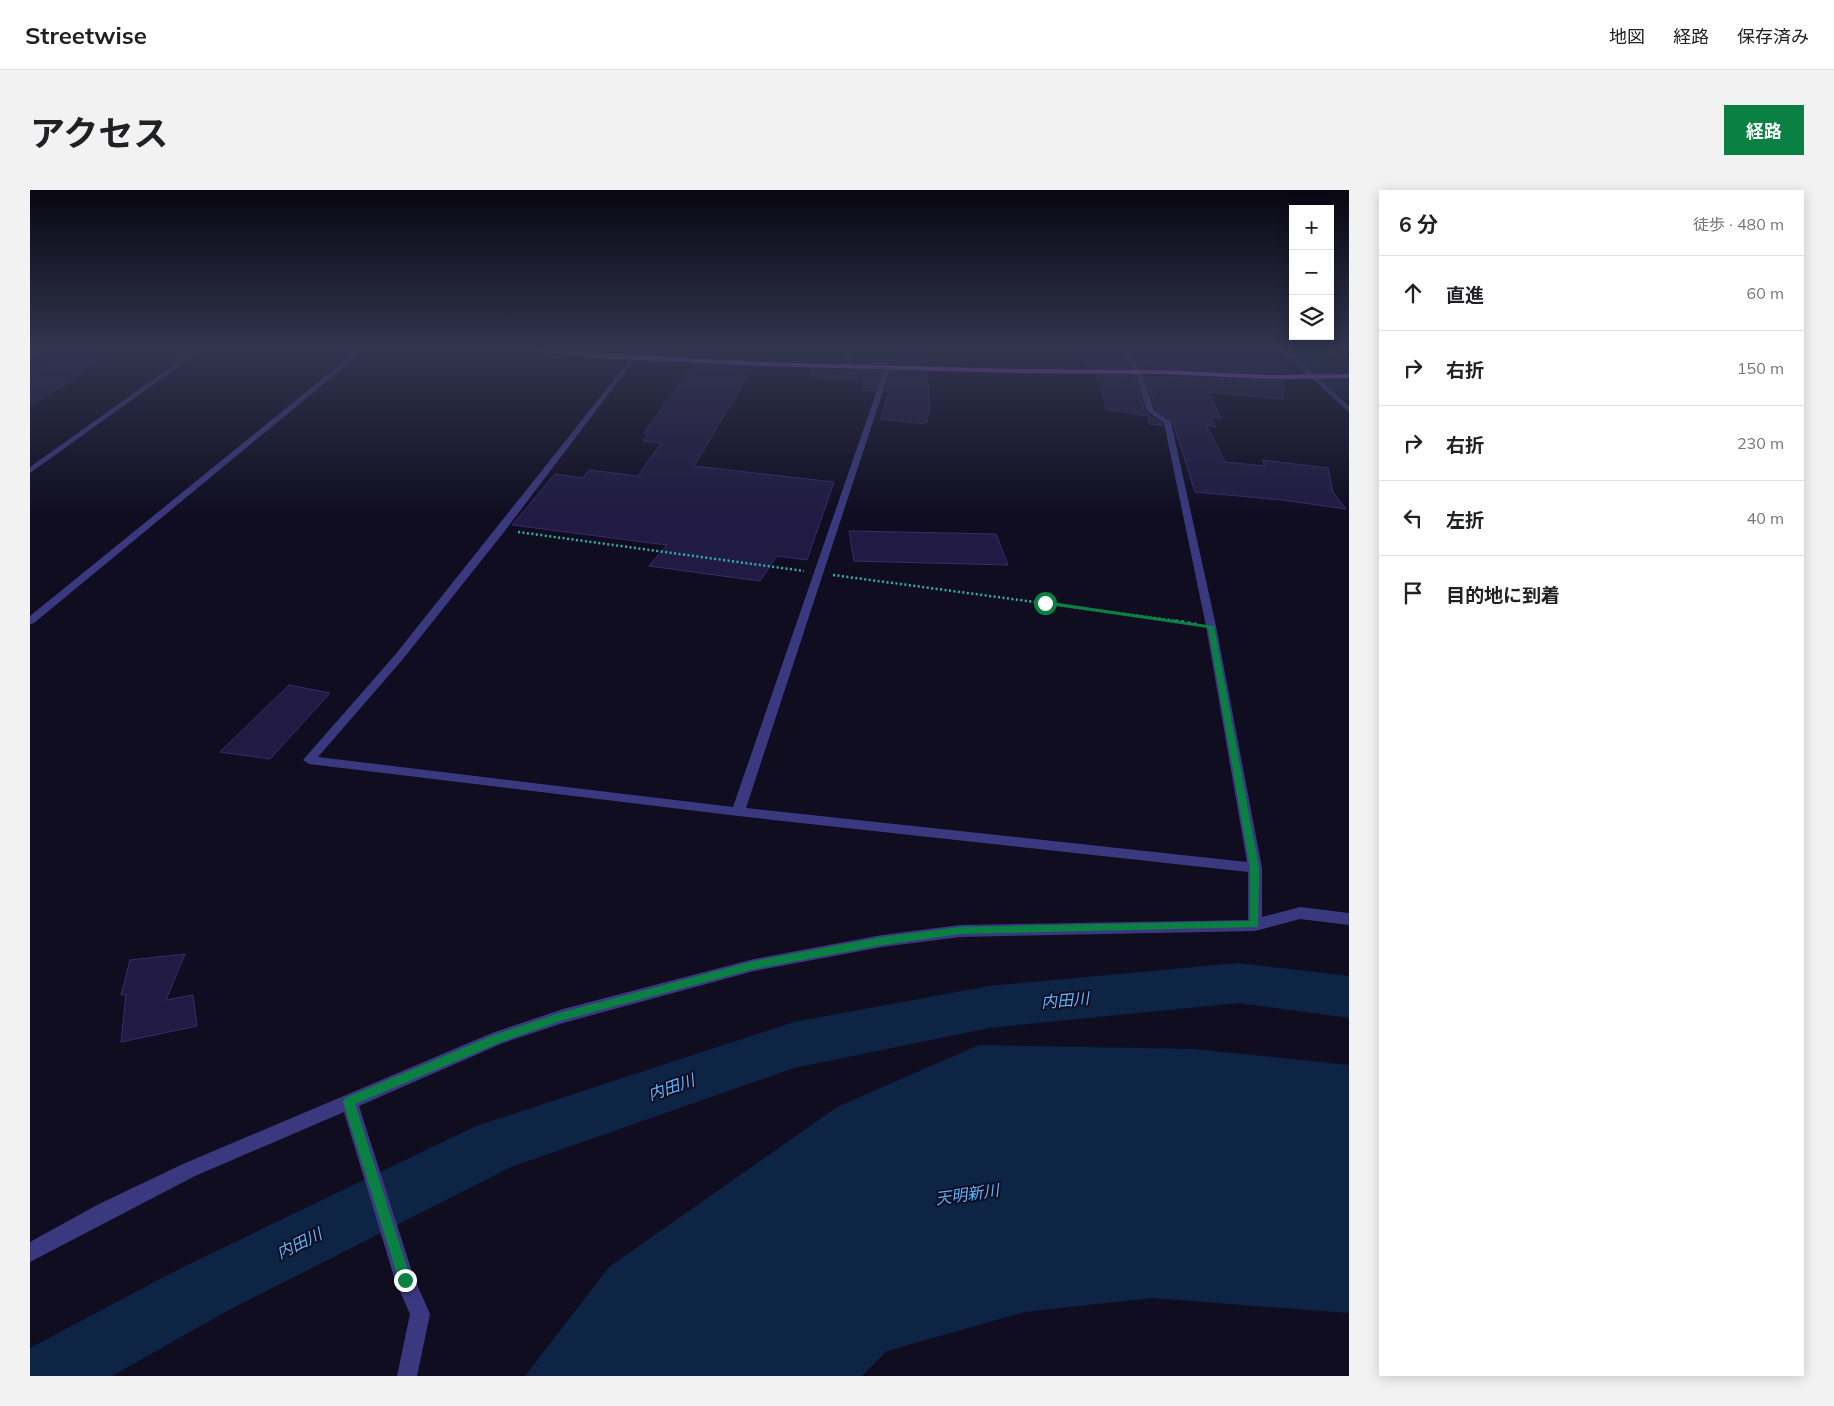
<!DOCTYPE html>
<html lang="ja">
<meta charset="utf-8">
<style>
body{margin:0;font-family:Mulish,"Noto Sans JP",sans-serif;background:#f2f2f2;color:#202124}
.controls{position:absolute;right:15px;top:15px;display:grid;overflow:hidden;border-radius:0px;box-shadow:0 2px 12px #0003}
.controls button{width:45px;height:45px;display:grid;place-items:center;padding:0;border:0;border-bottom:1px solid #e0e0e0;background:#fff;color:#202124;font:25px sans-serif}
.stop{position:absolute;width:15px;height:15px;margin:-11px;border:4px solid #0b8043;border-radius:50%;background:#fff}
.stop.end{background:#0b8043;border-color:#fff;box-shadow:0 1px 5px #0008}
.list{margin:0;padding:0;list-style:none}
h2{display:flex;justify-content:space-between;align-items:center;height:65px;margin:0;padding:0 20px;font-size:21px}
h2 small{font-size:16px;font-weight:400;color:#757577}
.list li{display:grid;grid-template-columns:32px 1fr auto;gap:15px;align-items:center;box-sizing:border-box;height:75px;padding:0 20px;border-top:1px solid #e0e0e0}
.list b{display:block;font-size:19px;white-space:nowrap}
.list em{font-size:16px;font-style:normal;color:#757577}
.icon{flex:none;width:28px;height:28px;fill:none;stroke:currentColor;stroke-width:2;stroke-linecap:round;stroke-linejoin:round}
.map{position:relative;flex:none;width:1319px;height:1186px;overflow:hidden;border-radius:0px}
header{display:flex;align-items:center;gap:30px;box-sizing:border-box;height:70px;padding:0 25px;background:#fff;border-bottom:1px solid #e0e0e0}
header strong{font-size:24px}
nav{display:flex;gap:28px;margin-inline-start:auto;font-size:18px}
.intro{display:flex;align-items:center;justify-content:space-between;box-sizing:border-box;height:120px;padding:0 30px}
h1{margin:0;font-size:35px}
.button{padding:12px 22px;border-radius:0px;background:#0b8043;color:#fff;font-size:18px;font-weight:700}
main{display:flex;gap:30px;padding:0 30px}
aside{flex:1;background:#fff;border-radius:0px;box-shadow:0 2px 12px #0003}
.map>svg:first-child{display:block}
</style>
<header>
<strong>Streetwise</strong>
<nav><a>地図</a><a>経路</a><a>保存済み</a></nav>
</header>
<div class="intro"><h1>アクセス</h1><a class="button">経路</a></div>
<main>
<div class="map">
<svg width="1319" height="1186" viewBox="0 0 1319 1186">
<rect width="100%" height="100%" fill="#100d21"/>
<!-- water -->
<path fill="#0d2445" d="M 949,855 L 1164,859 L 1319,875 L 1319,1123 L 1122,1108 L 994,1122 L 857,1161 L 832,1186 L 495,1186 L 579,1077 L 807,917 Z"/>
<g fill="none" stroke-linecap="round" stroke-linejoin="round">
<!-- stream -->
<path stroke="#0d2445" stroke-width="4" d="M 1291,180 L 1319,181"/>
<!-- river -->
<path fill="#0d2445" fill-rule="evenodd" d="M 1256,159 L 1278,159 L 1319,192 L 1319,210 L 1311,208 Z
M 1208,773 L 1319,786 L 1319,828 L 1208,813 L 959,838 L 764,878 L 481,977 L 195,1122 L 82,1186 L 0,1186 L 0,1158 L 151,1078 L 446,936 L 764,832 L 959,796 Z"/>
</g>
<!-- building -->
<path fill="#211a42" stroke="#382c6d" d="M 40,159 L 78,159 L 48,187 L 0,215 L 0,182 Z
M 781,159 L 815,159 L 814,172 L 781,171 Z
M 825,159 L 895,159 L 896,175 L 824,173 Z
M 1045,159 L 1073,159 L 1075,164 L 1091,165 L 1100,178 L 1059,178 Z
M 1112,159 L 1235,162 L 1256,178 L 1256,183 L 1111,178 L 1102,165 L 1115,166 Z
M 663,174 L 722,179 L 664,276 L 804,292 L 777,370 L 747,366 L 730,391 L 619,376 L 637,355 L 482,335 L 525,284 L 553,288 L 559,280 L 608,286 L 631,253 L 613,251 L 618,244 L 614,243 Z
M 781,179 L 852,181 L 845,201 L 832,200 L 834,189 L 788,188 L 788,186 L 781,186 Z
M 862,181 L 897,182 L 900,218 L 896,234 L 850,229 L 859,202 L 855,202 Z
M 1065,185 L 1105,186 L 1115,222 L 1133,235 L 1119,234 L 1118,226 L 1076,219 L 1070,192 Z
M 1115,186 L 1255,191 L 1253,209 L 1178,202 L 1191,228 L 1180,228 L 1186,237 L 1176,235 L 1195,272 L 1235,276 L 1232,270 L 1298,278 L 1303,302 L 1316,319 L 1252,310 L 1165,302 L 1143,232 L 1126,219 Z
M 819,341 L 966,344 L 978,375 L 824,371 Z
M 259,495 L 300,503 L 240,569 L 190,562 Z
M 155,764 L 136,810 L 163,805 L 167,836 L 91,852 L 96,804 L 91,805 L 100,770 Z"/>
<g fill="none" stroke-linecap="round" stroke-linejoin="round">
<!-- path-far1 -->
<path stroke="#2fb1a7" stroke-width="2.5" stroke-dasharray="2 2.5" stroke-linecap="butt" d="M 488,342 L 774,381
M 803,385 L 1154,432"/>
<!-- path -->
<path stroke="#2fb1a7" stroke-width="3" stroke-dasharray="2.5 4" stroke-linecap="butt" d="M 1145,431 L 1166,434"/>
<!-- minor -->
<path fill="#3a397f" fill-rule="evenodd" d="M 10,159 L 18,159 L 0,169 L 0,164 Z
M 166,159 L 173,159 L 0,283 L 0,277 Z
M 329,159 L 336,159 L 4,433 L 0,434 L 0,426 Z
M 817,159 L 823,159 L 822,176 L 819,178 L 816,176 Z
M 1090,159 L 1096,159 L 1112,183 L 1124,220 L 1141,232 L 1186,436 L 1232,678 L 1232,727 L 1270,717 L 1319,723 L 1319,735 L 1270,729 L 1225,741 L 930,747 L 852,757 L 724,781 L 533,833 L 473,853 L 329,916 L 384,1088 L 400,1124 L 387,1186 L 367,1186 L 380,1124 L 365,1090 L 314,922 L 165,986 L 0,1072 L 0,1052 L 67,1015 L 153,974 L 462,843 L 533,819 L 724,769 L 852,745 L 930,735 L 1218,730 L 1218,682 L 708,626 L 279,574 L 273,570 L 365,465 L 603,166 L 606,168 L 605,169 L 474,342 L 373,469 L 288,567 L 703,617 L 855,177 L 858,175 L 861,177 L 716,618 L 1217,672 L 1176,436 L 1134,233 L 1117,221 L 1106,183 Z
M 1249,159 L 1256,159 L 1319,216 L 1319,222 Z"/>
<!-- major -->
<path fill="#bc57fd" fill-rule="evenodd" d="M 496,159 L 734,172 L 989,179 L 1132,180 L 1240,185 L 1319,184 L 1319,188 L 1240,189 L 1132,184 L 989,183 L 734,176 L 566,168 L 499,161 Z"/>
</g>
<!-- sky -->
<linearGradient id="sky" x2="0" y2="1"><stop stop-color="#090712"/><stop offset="0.49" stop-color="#31354e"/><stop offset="1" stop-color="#31354e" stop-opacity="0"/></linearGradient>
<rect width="1319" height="325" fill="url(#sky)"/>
<!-- route -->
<path fill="#0b8043" d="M 1015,411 L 1184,436 L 1229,678 L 1228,737 L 930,744 L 852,755 L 724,779 L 533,830 L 471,852 L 325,914 L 381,1090 L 379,1094 L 375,1096 L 370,1094 L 313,912 L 315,908 L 464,845 L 533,822 L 724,771 L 852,747 L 930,737 L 1220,731 L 1220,678 L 1178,438 L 1013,414 L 1012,413 Z"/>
<g text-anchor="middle" stroke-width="4" stroke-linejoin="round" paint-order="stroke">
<!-- near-water labels -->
<g font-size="16" font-style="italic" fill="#5db6fd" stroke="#100d21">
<text transform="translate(1035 810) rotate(-5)" y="6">内田川</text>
<text transform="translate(641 897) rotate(-19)" y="6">内田川</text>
<text transform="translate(937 1004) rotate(-8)" y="6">天明新川</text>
<text transform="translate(269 1053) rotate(-26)" y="6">内田川</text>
</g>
</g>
</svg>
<div class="controls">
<button>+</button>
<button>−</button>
<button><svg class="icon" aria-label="layers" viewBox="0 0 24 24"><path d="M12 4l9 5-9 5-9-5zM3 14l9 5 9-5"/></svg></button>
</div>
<div class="stop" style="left:1015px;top:413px"></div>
<div class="stop end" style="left:375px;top:1090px"></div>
</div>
<aside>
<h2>6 分<small>徒歩 · 480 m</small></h2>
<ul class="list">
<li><svg class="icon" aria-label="ahead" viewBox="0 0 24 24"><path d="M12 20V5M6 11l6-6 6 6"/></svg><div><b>直進</b></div><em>60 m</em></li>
<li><svg class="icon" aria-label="right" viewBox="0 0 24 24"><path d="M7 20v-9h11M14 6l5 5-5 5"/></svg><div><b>右折</b></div><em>150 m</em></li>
<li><svg class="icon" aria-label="right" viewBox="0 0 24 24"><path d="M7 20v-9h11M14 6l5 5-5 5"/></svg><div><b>右折</b></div><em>230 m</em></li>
<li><svg class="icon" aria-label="left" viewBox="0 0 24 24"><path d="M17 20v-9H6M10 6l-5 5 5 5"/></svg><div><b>左折</b></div><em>40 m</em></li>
<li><svg class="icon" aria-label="arrive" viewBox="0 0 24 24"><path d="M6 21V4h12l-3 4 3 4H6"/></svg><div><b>目的地に到着</b></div></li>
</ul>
</aside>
</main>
